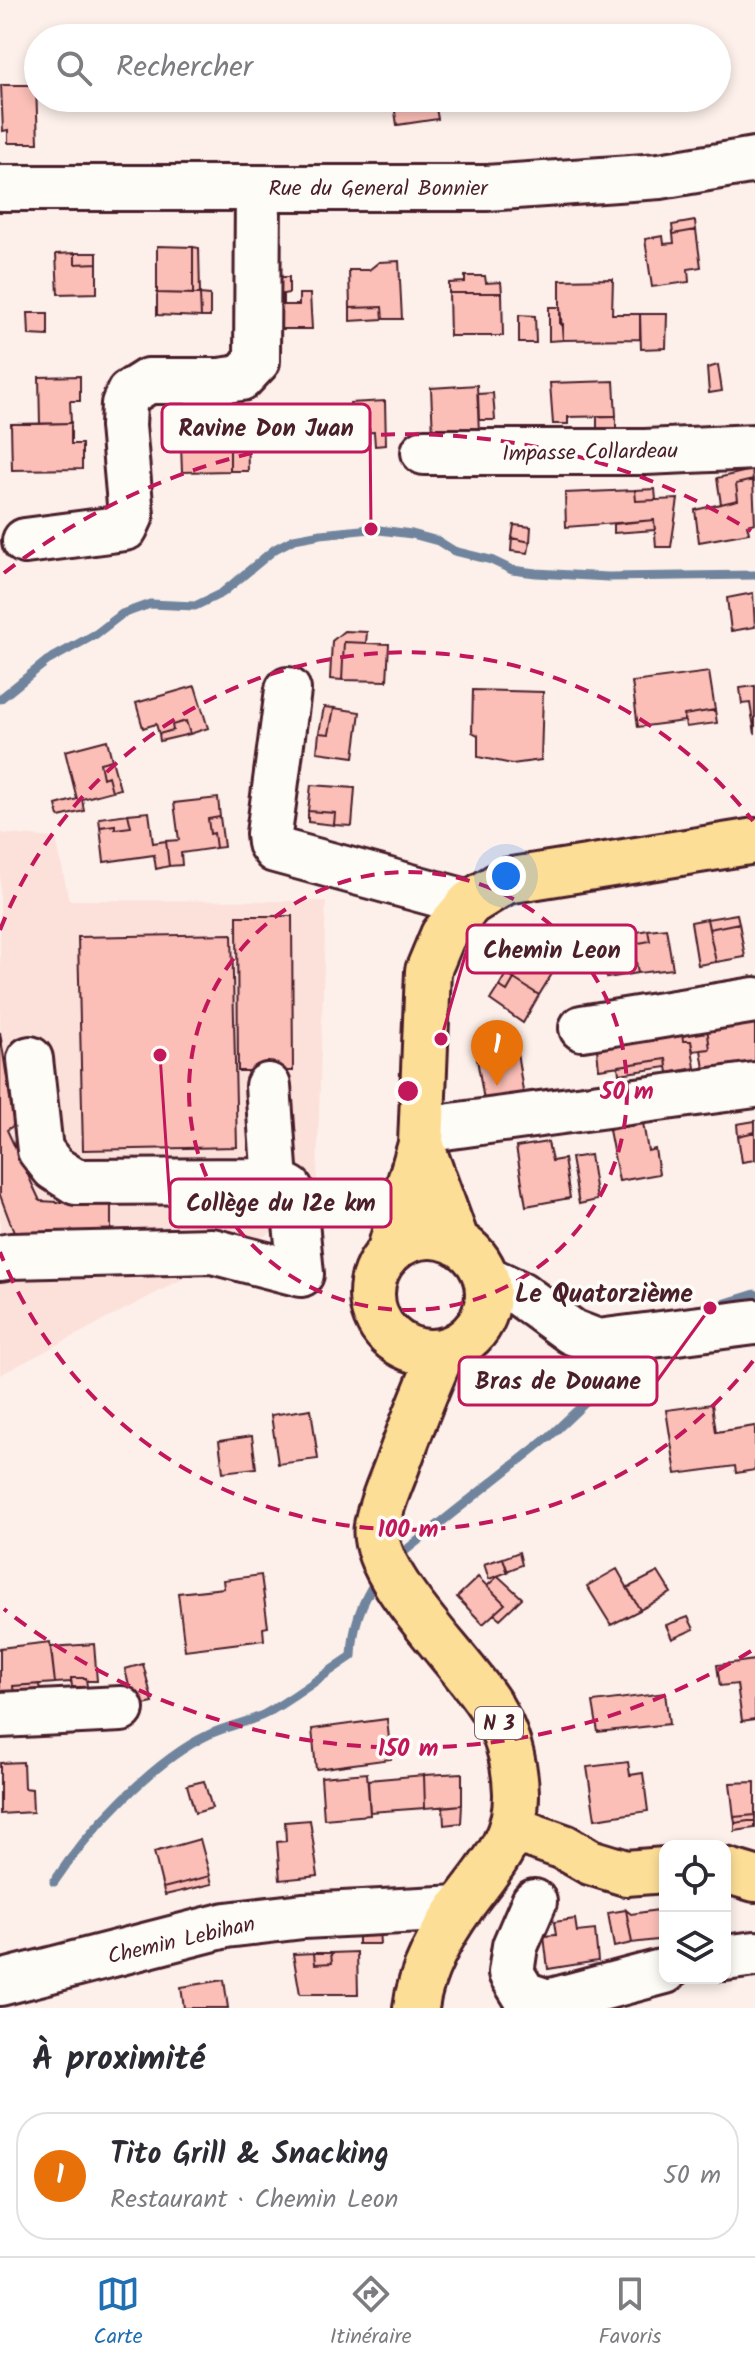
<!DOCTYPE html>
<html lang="fr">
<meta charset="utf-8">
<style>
body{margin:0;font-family:Kalam,sans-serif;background:#f7f7f7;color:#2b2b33}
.controls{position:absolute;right:24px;bottom:24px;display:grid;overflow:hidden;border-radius:16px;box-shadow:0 4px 12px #0003}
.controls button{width:72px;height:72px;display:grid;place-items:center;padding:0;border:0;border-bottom:2px solid #e1e1e2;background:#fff;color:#2b2b33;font:40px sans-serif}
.you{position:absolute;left:506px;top:876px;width:28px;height:28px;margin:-20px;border:6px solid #fff;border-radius:50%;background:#1a73e8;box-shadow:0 0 0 12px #1a73e833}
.badge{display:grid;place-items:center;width:52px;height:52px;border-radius:50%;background:#1f6fb2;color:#fff;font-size:26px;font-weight:700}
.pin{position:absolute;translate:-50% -66px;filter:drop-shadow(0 2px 4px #0008)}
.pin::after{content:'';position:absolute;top:42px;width:28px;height:24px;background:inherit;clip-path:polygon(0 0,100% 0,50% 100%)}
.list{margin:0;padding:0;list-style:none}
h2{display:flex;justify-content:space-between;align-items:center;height:104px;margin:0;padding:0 32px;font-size:34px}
h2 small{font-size:26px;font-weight:400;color:#7c7c81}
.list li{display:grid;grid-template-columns:52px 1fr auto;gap:24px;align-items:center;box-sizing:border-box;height:128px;margin:0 16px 16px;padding:0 16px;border:2px solid #e1e1e2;border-radius:32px}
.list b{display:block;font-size:30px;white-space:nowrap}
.list p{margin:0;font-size:26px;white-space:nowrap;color:#7c7c81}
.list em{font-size:26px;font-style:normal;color:#7c7c81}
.icon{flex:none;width:44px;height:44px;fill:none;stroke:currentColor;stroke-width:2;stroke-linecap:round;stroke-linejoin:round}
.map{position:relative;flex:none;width:755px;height:2008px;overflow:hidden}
.search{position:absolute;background:#fff;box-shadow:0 4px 12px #0003;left:24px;right:24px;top:24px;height:88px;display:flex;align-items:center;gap:20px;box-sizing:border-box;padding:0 28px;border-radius:44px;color:#7c7c81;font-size:30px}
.sheet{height:248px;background:#fff}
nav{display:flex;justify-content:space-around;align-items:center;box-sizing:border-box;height:112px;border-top:2px solid #e1e1e2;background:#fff;font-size:22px;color:#7c7c81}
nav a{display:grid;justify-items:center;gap:4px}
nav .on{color:#1f6fb2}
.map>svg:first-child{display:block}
</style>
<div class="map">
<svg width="755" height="2008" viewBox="0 0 755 2008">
<rect width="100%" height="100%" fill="#fdf0ea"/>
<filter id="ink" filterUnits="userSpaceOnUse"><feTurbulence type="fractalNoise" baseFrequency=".0125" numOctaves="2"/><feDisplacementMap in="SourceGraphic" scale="16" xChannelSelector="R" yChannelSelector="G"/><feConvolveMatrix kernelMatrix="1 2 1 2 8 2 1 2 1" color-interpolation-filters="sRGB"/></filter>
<g filter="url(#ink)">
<!-- built -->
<path fill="#fce1db" d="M 0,833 L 56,838 L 69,900 L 326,901 L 316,1209 L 0,1375 Z"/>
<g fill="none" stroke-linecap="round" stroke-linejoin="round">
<!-- stream -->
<path stroke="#6f849d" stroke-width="9" d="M 0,699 L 47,661 L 96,634 L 122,614 L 150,604 L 195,606 L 222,593 L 275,549 L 294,539 L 321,534 L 371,529 L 412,534 L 438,541 L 454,551 L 491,560 L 512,570 L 536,573 L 608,577 L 755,575
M 710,1308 L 755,1294
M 396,1558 L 550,1436 L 623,1367
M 54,1882 C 87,1832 153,1761 208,1735 C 226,1726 247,1723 265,1714 C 295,1697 323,1675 352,1656 C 353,1625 361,1603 378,1577"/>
</g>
<!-- building -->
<path fill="#fbbfb7" stroke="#4a1f2b" stroke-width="2" d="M 1,85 L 36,85 L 38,143 L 8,143 L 8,130 L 3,131 Z
M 151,98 L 176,98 L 177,104 L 151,103 Z
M 176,98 L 202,98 L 202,105 L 177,104 Z
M 393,98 L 456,98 L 456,101 L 435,103 L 438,119 L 397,125 Z
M 695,221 L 696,230 L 673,234 L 672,225 Z
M 696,230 L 701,267 L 688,269 L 689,282 L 652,287 L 645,239 L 663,236 L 664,244 L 674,243 L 673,234 Z
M 157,246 L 193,247 L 193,294 L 157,293 Z
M 193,247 L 199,248 L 200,294 L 193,294 Z
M 75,253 L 97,253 L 97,263 L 75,264 Z
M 75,253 L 75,264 L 97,263 L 97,293 L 58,294 L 56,254 Z
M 399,261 L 402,319 L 383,319 L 382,307 L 350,308 L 349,270 L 369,270 L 379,262 Z
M 465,276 L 485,276 L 486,283 L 501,282 L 502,293 L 449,293 L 449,283 L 465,282 Z
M 266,277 L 289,277 L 289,293 L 283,294 L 283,305 L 299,305 L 299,294 L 310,294 L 312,329 L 267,329 Z
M 613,279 L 612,314 L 640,314 L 640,339 L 563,340 L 563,324 L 560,324 L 560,280 Z
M 157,293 L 200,294 L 201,317 L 157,315 Z
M 449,293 L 502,293 L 503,336 L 450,336 Z
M 200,294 L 210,295 L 210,317 L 201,317 Z
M 382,307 L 383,319 L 350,321 L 350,308 Z
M 549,307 L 560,307 L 563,340 L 549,341 Z
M 28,313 L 48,313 L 48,336 L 29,335 Z
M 640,314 L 667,314 L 666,348 L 641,349 Z
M 519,315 L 535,316 L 536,343 L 519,343 Z
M 718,365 L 722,391 L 709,393 L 707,368 Z
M 80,376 L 80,401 L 70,401 L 71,423 L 40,424 L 39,377 Z
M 614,381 L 616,416 L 568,417 L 568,424 L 553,424 L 550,383 Z
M 477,385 L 479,433 L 433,435 L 431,388 Z
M 493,393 L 495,420 L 479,420 L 478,394 Z
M 385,401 L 386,445 L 375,446 L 374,432 L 351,433 L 350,403 Z
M 216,416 L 218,438 L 230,438 L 230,471 L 182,472 L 180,417 Z
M 216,416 L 230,416 L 230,432 L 247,432 L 248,471 L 230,471 L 230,438 L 218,438 Z
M 597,416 L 616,416 L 616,428 L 597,429 Z
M 71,423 L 71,444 L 82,444 L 82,469 L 12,470 L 11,424 Z
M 752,470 L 753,480 L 736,484 L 738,500 L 721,504 L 717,478 Z
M 753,480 L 755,523 L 747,525 L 749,533 L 699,542 L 695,510 L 738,500 L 736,484 Z
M 655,489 L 656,500 L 636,501 L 635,490 Z
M 635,490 L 636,501 L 678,499 L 671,547 L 656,547 L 654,520 L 566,527 L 565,493 Z
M 654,520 L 655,530 L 614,533 L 614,524 Z
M 514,525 L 531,527 L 530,542 L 512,538 Z
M 512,538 L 530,542 L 528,553 L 511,551 Z
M 753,593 L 755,627 L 731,631 L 727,598 Z
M 344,631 L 367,632 L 366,643 L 344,642 L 342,680 L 330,679 L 332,641 Z
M 344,642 L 389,644 L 387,681 L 342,680 Z
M 709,672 L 715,710 L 684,715 L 684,721 L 638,727 L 632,682 Z
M 195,686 L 208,728 L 190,734 L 186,721 L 172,725 L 173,730 L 159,734 L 156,724 L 143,728 L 136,703 Z
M 755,686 L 755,734 L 750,703 L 742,704 L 740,688 Z
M 473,690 L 543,692 L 541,760 L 512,764 L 478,757 L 478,735 L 472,732 Z
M 324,707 L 334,708 L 329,734 L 319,733 Z
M 334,708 L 360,712 L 354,757 L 317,752 L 319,733 L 329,734 Z
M 715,710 L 717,723 L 686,727 L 684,715 Z
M 186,721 L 190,734 L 160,741 L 159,734 L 173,730 L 172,725 Z
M 107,740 L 112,760 L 100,763 L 103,778 L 108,776 L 112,791 L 82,799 L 84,811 L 59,817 L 56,805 L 77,799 L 65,751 Z
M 112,760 L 120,789 L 112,791 L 108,776 L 103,778 L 100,763 Z
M 311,785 L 355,788 L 352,826 L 334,825 L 335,813 L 308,811 Z
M 218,798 L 220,817 L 208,819 L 210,834 L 214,833 L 216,848 L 181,853 L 182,865 L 169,866 L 166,841 L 179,840 L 174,803 Z
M 308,811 L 335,813 L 334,825 L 308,822 Z
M 149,812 L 153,843 L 166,841 L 169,866 L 156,869 L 154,855 L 104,862 L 100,827 L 115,825 L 115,829 L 131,827 L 128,814 Z
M 128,814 L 131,827 L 115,829 L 115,825 L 100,827 L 99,818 Z
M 220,817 L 224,847 L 216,848 L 214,833 L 210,834 L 208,819 Z
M 737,914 L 739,923 L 709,929 L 707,919 Z
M 237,916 L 292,916 L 293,1071 L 238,1071 Z
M 707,919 L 716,962 L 698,965 L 691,922 Z
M 739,923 L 745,957 L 716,962 L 709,929 Z
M 666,928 L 673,969 L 638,973 L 633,944 L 650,941 L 648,930 Z
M 648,930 L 650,941 L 633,944 L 631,933 Z
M 232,934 L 237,1147 L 83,1150 L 78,937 Z
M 524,944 L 558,964 L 539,995 L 514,979 L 522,965 L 514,959 Z
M 633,944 L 638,973 L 607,978 L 601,949 Z
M 514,959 L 522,965 L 514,979 L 506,974 Z
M 506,974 L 514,979 L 507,991 L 499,986 Z
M 514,979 L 539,995 L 523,1023 L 490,1000 L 499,986 L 507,991 Z
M 755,1014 L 755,1062 L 743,1064 L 746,1072 L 706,1081 L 701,1050 L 710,1049 L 706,1021 Z
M 706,1021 L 710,1049 L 693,1051 L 691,1041 L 683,1041 L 681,1023 Z
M 681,1023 L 683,1041 L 691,1041 L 695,1068 L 668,1073 L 666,1059 L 599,1069 L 596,1039 Z
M 0,1032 L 14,1125 L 7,1130 L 40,1201 L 111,1205 L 111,1239 L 16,1238 L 0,1195 Z
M 517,1052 L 526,1111 L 487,1118 L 477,1059 Z
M 666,1059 L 667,1067 L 619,1074 L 618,1066 Z
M 755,1121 L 755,1132 L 738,1136 L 737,1124 Z
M 643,1123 L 648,1151 L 655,1149 L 659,1174 L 619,1181 L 609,1130 Z
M 755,1132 L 755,1160 L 742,1162 L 738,1136 Z
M 548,1142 L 552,1161 L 564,1159 L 570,1198 L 526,1206 L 516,1147 Z
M 590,1155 L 597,1200 L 579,1204 L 571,1158 Z
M 712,1404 L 716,1432 L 755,1426 L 755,1470 L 736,1473 L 735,1466 L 676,1474 L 666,1410 Z
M 311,1409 L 318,1459 L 278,1464 L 271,1415 Z
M 252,1436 L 256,1468 L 223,1472 L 219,1441 Z
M 519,1552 L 522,1565 L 507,1571 L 503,1558 Z
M 503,1558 L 508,1572 L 489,1579 L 484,1564 Z
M 617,1569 L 640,1610 L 611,1625 L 587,1586 Z
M 658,1572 L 671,1593 L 640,1610 L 627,1588 Z
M 261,1575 L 268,1627 L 263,1628 L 264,1640 L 185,1650 L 178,1593 L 224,1588 L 223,1580 Z
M 498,1576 L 522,1598 L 500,1619 L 494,1614 L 505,1604 L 487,1586 Z
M 478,1577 L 505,1604 L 483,1624 L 457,1597 Z
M 688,1617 L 694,1629 L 672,1639 L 666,1625 Z
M 50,1642 L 55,1683 L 13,1686 L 14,1696 L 0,1698 L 0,1648 Z
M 94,1644 L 97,1681 L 87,1681 L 86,1678 L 71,1678 L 71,1682 L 55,1683 L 51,1647 Z
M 755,1660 L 755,1719 L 742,1721 L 737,1684 L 720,1686 L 717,1665 Z
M 143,1664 L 153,1703 L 134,1707 L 125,1669 Z
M 71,1678 L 86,1678 L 87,1687 L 72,1687 Z
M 39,1684 L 40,1693 L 14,1696 L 13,1686 Z
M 665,1693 L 669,1724 L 598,1732 L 593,1702 Z
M 387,1719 L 391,1759 L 316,1769 L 312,1729 Z
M 23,1762 L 24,1788 L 32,1789 L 33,1812 L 0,1814 L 0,1763 Z
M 628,1762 L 630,1775 L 643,1773 L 648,1811 L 595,1819 L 587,1767 Z
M 367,1773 L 370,1815 L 324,1819 L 321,1777 Z
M 462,1773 L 462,1805 L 425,1808 L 424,1775 Z
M 424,1775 L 425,1808 L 370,1812 L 368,1780 Z
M 204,1781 L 212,1808 L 195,1813 L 187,1785 Z
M 755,1782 L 755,1815 L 734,1817 L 730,1783 Z
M 462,1805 L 461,1823 L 444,1825 L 443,1807 Z
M 755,1815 L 755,1820 L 735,1823 L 734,1817 Z
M 310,1820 L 318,1876 L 280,1880 L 277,1842 L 286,1841 L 285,1822 Z
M 755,1820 L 755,1828 L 735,1831 L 735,1823 Z
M 200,1839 L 210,1876 L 163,1888 L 154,1852 Z
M 210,1876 L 212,1884 L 165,1895 L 163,1888 Z
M 665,1909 L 665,1939 L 632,1943 L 626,1910 L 631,1914 Z
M 626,1910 L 632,1943 L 614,1947 L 608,1913 Z
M 575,1919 L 577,1932 L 595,1930 L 598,1961 L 548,1969 L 544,1936 L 556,1935 L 554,1922 Z
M 379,1929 L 380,1944 L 358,1944 L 358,1930 Z
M 357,1952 L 358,1994 L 300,1994 L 293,1954 L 314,1953 L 315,1964 L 332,1963 L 331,1953 Z
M 314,1953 L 331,1953 L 332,1963 L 315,1964 Z
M 224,1980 L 228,2008 L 184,2008 L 181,1987 Z"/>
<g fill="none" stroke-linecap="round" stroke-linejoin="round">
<defs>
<path id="minor" d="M 0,188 L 486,188 L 660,176 L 755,160
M 424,452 L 645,452 L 755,447
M 25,541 L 125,528 L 131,515 L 123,426 L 124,404 L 129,393 L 148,381 L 219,381 L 241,378 L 257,361 L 258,188
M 288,690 L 269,834 L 270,843 L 275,850 L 470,903
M 582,1028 L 755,1000
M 268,1086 L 275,1181
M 422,1130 L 755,1085
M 0,1258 L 11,1256 L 212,1251 L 301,1274 L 294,1202 L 290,1189 L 275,1181 L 76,1182 L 54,1168 L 40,1150 L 30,1059
M 486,1278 L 520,1294 L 572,1332 L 598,1342 L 755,1322
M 0,1715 L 121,1709
M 534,1902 L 515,1946 L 511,1973 L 524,1994 L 548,2002 L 665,1971
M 725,1958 L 755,1954
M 0,1983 L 226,1925 L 303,1916 L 460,1908"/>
<path id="major" d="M 421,1144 L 457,1243
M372 1294a58 58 0 1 1 116 0a58 58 0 1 1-116 0Z
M 389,1253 L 421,1144 L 428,971 L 443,935 L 470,903 L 506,881 L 755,841
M 513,1829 L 564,1847 L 590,1862 L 626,1873 L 665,1870
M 725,1870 L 755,1879
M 416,2008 C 420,1973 442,1933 463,1904 C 490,1867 517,1841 516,1793 C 515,1762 507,1733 491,1707 C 465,1663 368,1574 377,1526 C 380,1505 391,1483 398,1463 C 412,1425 426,1388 443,1351"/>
</defs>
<!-- minor casing -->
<use href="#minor" stroke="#4a1f2b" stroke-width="50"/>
<!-- major casing -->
<use href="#major" stroke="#4a1f2b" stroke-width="50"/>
<!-- minor -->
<use href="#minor" stroke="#fdfcf7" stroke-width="44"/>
<!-- major -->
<use href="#major" stroke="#fdde96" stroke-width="44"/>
</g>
</g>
<!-- distance rings -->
<g fill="none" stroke="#c2185b" stroke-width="4" stroke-dasharray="14 10">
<circle cx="408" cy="1091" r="219"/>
<path d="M753 1361A438 438 0 0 1 0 1252M0 930A438 438 0 0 1 753 821"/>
<path d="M751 1651A657 657 0 0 1 4 1609M4 573A657 657 0 0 1 751 531"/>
</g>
<g text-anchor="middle" stroke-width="7" stroke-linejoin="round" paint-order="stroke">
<!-- shield labels -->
<rect fill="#fdfcf7" stroke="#806168" stroke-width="2" x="475" y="1707" width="48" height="32" rx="6"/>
<g font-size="20" font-weight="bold" fill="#4a1f2b">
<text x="499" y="1730">N 3</text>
</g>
<!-- street labels -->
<g font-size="22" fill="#4a1f2b" stroke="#fdfcf7">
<text x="378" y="195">Rue du General Bonnier</text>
<text transform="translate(590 451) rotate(-1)" y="8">Impasse Collardeau</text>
<text transform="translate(181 1939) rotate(-13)" y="8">Chemin Lebihan</text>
</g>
<!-- quarter labels -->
<g font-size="26" font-weight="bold" fill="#4a1f2b" stroke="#fdfcf7">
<text x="604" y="1302">Le Quatorzième</text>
</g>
</g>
<circle cx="408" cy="1091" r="12" fill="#c2185b" stroke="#fdfcf7" stroke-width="4"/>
<g font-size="24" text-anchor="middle" font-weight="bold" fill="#c2185b" stroke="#fdfcf7" stroke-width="7" stroke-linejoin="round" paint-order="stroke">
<text x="627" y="1099">50 m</text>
<text x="408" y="1537">100 m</text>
<text x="408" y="1756">150 m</text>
</g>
<!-- callouts -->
<path fill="none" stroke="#c2185b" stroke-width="3" d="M371 529L370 428M441 1039L467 949M160 1055L170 1203M710 1308L657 1381"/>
<g fill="#c2185b" stroke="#fdfcf7" stroke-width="3">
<circle cx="371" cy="529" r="8"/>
<circle cx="441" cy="1039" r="8"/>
<circle cx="160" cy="1055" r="8"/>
<circle cx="710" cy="1308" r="8"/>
</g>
<g fill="#fdfcf7" stroke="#c2185b" stroke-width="3">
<rect x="162" y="404" width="208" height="48" rx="8"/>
<rect x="467" y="925" width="169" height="48" rx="8"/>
<rect x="170" y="1179" width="221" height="48" rx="8"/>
<rect x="459" y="1357" width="198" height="48" rx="8"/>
</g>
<g font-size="24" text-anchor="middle" font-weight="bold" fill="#4a1f2b">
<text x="266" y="436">Ravine Don Juan</text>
<text x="552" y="958">Chemin Leon</text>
<text x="281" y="1211">Collège du 12e km</text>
<text x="558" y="1389">Bras de Douane</text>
</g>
</svg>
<div class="controls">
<button><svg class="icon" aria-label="locate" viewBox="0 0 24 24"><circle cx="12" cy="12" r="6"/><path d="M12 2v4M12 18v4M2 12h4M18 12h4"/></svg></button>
<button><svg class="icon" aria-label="layers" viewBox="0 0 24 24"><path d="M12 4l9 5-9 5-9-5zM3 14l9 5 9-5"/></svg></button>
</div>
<div class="you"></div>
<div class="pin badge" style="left:497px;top:1086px;background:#e8710a">1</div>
<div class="search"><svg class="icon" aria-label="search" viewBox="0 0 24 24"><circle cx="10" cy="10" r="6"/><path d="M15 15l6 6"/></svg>Rechercher</div>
</div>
<section class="sheet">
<h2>À proximité<small></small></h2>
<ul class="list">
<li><span class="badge" style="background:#e8710a">1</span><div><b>Tito Grill &amp; Snacking</b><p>Restaurant · Chemin Leon</p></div><em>50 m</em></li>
</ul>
</section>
<nav>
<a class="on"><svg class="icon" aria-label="map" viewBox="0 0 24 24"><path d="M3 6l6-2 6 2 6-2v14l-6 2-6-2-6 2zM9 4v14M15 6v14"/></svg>Carte</a>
<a><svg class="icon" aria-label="directions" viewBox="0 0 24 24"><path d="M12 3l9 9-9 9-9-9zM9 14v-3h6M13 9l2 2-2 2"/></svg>Itinéraire</a>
<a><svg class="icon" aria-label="saved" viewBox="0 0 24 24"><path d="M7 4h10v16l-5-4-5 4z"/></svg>Favoris</a>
</nav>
